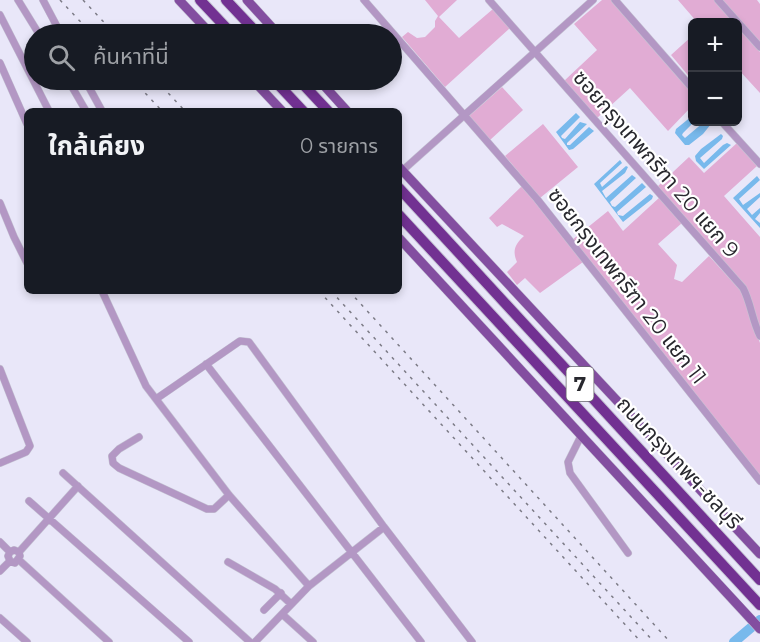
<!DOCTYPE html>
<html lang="th">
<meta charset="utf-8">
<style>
body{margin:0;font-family:Montserrat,"Noto Sans Thai",sans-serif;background:#242831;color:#f1f3f6}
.controls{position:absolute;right:18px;top:18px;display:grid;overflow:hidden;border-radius:9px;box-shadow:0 3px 9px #0003}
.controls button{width:54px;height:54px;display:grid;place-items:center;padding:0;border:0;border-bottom:2px solid #363941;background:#171b24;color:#f1f3f6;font:30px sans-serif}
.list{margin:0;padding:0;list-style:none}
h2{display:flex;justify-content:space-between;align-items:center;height:78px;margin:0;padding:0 24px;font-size:26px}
h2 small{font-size:20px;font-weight:400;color:#9ea1a6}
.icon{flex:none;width:33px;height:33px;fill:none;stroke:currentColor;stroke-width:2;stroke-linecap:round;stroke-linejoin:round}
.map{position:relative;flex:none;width:760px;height:642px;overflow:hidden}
.search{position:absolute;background:#171b24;box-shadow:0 3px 9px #0003;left:24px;top:24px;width:378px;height:66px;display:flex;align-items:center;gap:15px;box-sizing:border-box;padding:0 21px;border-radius:33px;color:#9ea1a6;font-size:22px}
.panel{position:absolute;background:#171b24;box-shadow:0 3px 9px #0003;left:24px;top:108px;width:378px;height:186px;border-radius:9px}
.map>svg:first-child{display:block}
</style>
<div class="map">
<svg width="760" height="642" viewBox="0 0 760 642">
<rect width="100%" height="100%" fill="#e9e7f9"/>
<!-- green -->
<path fill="#e1acd4" d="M 425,0 L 457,0 L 439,17 L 459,38 L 493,9 L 510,28 L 445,87 L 402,37 L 408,32 L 417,38 L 425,37 L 435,27 L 435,21 L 438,16 Z
M 602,0 L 611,0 L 692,92 L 692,106 L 668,131 L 630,88 L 597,118 L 564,81 L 597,50 L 574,24 Z
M 678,0 L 715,0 L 735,22 L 697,22 Z
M 721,0 L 757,0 L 760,4 L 760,43 Z
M 738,26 L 760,52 L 760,93 L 738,69 Z
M 692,36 L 692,80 L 671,55 Z
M 502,87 L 523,110 L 490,140 L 469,116 Z
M 543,124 L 578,167 L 540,198 L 505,156 Z
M 737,143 L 757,166 L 724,196 L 760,237 L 760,330 L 753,306 L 657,187 L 689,157 L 704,173 Z
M 522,186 L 583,262 L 540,293 L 525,278 L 517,285 L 507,272 L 517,262 C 512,251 515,244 524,236 L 502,224 L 497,227 L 489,218 Z
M 660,197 L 682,223 L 658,244 L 677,265 L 674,279 L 682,282 L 709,256 L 742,292 L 760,343 L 760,479 L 572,240 L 608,211 L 623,231 Z"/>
<!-- water -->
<path fill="#78b9ec" d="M 576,113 L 580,117 L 561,136 L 562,138 L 565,139 L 580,122 L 587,124 L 567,143 L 567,145 L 570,145 L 589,127 L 594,131 L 573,149 L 569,150 L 556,132 Z
M 692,116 L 692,122 L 694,122 L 683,133 L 682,135 L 685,138 L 704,122 L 710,122 L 711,124 L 703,134 L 689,145 L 685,145 L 675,133 L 676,129 Z
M 721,134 L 723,136 L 722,139 L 700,158 L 704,163 L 723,145 L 727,143 L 731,145 L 704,169 L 696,161 L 695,156 L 701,149 Z
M 620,160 L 622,163 L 600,183 L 602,187 L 626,166 L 628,167 L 625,173 L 602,191 L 606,198 L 632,175 L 636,178 L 610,202 L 612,206 L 615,207 L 642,183 L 646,187 L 617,212 L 618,215 L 623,216 L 650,194 L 653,196 L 652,199 L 623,222 L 594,184 Z
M 757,176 L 760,180 L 739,199 L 743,205 L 760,193 L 760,197 L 747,209 L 752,215 L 760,208 L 760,213 L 755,219 L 760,223 L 760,228 L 733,198 Z"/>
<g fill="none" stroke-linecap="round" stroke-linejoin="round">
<!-- river -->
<path stroke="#78b9ec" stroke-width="10" d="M 734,642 L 760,620"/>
<defs>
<path id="minor" d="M 18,0 L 39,34
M 43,0 L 61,34
M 364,0 L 537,199 L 760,481
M 489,0 L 743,288 C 751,303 752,320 760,336
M 615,0 L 692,88
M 718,0 L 760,47
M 0,15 L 49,111
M 0,63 L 27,124
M 68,80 L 86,111
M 85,80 L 102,111
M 722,122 L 760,164
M 402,171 L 593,0
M 0,203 L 14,237 L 27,263
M 102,291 L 146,386 L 229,495 L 309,586
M 206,364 L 421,642
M 0,369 L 30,446 L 26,452 L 0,463
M 156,399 L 240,341 L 249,342 L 384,527 L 472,642
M 581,436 L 568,462 L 570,473 L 628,553
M 139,437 L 119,449 L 112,456 L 113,463 L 119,468 L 207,509 L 214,509 L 229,495
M 63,473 L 250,642
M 29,501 L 189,642
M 0,542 L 10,552 L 14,550 L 19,552 L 20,556 L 15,563 L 10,561 L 8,556 L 10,552
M 19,552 L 78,486
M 19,560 L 109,642
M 228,562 L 275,589 L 291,604
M 0,571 L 10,561
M 264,610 L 281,593
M 282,614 L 313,642
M 0,618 L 27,642
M 255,642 L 309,586 L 384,527"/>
<path id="major" d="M 179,0 L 211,34
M 247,0 L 278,34
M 253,80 L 282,111
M 319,80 L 347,111
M 399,167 L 760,554
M 399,238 L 760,629"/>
<path id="highway" d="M 200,0 L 232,34
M 226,0 L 258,34
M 274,80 L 303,111
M 299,80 L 328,111
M 399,188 L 760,580
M 399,215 L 760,605"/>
</defs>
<!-- minor casing -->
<use href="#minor" stroke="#c6c5d4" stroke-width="8"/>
<!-- major casing -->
<use href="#major" stroke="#c6c5d4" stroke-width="10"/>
<!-- highway casing -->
<use href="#highway" stroke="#c6c5d4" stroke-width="12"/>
<!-- minor -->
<use href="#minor" stroke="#b397c4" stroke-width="7"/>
<!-- major -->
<use href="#major" stroke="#834ea0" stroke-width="9"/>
<!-- highway -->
<use href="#highway" stroke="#723192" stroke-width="10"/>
<!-- rail -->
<path stroke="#7c7b86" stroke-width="1.5" stroke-dasharray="3 6" stroke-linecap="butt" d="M 60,0 L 92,34
M 83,0 L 115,34
M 133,80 L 162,111
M 156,80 L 185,111
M 319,291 L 641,642
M 331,291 L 654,642
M 349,291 L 670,642"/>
</g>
<g text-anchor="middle" stroke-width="4.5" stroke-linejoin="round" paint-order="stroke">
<!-- shield labels -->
<rect fill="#fff" stroke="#68686d" stroke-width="1.5" x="566.5" y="367" width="27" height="34" rx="4.5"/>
<g font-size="20" font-weight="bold" fill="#28282e">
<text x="580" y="391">7</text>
</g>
<!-- street labels -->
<g font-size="21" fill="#28282e" stroke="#fff">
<text transform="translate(656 164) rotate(49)" y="7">ซอยกรุงเทพกรีฑา 20 แยก 9</text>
<text transform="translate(627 286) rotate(52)" y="7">ซอยกรุงเทพกรีฑา 20 แยก 11</text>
<text transform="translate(679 463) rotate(47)" y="7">ถนนกรุงเทพฯ-ชลบุรี</text>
</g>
</g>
</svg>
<div class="controls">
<button>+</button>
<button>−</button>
</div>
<div class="search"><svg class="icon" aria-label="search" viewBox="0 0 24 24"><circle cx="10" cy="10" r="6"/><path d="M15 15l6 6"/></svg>ค้นหาที่นี่</div>
<section class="panel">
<h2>ใกล้เคียง<small>0 รายการ</small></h2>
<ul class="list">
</ul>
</section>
</div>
